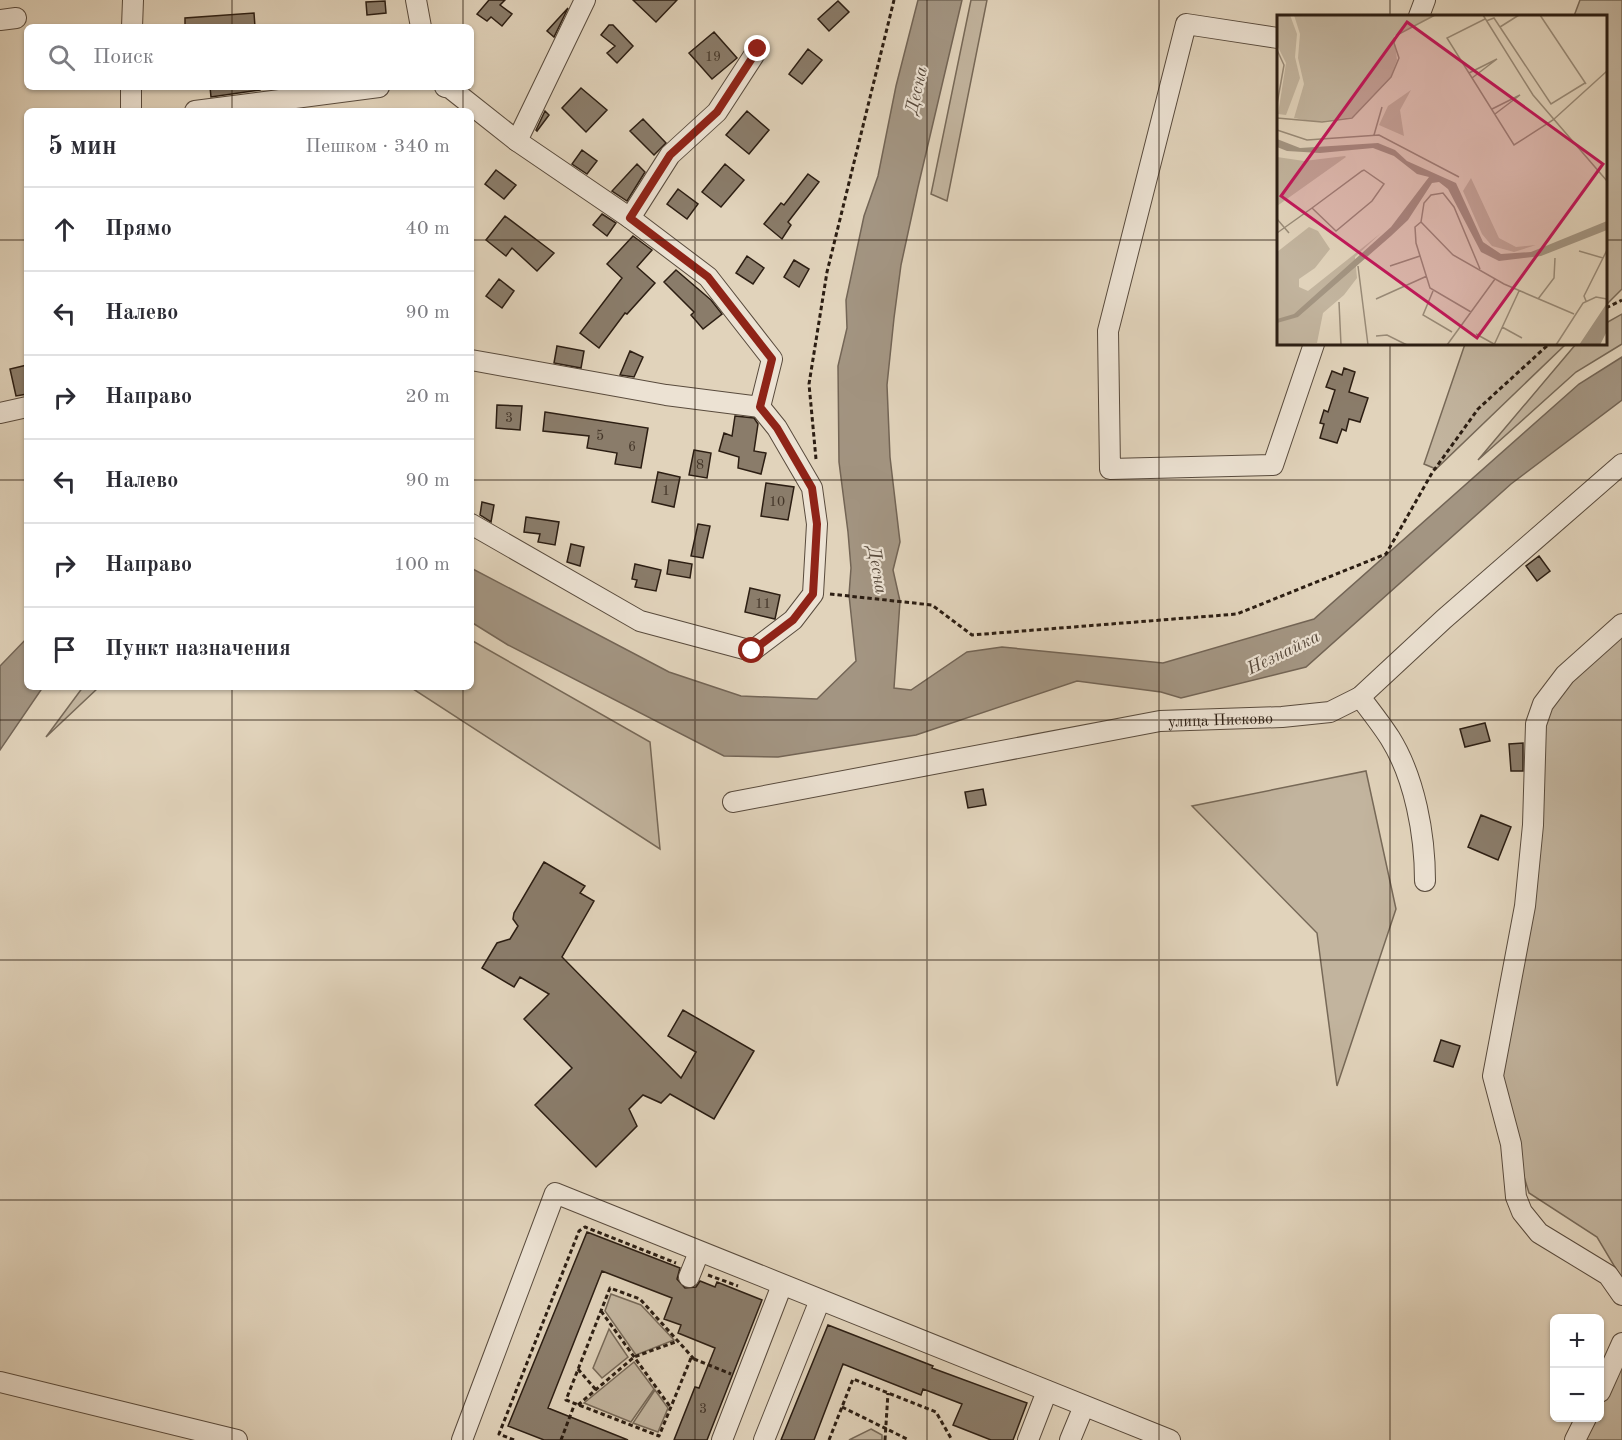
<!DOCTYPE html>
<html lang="ru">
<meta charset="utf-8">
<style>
body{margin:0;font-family:"Old Standard TT",serif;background:#f2f2f3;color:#2b2b33}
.controls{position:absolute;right:18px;bottom:18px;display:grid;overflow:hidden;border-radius:9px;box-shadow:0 2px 4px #0004}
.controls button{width:54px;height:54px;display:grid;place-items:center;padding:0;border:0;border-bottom:2px solid #e1e1e2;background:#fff;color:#2b2b33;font:30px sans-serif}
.stop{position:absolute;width:18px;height:18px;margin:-14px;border:4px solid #8f2418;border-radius:50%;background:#fff}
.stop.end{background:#8f2418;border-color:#fff;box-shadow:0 2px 6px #0008}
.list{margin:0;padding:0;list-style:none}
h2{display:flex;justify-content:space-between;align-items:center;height:78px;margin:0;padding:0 24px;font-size:26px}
h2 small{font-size:20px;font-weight:400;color:#7c7c81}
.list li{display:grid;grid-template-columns:39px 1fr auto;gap:18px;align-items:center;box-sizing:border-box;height:84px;padding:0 24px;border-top:2px solid #e1e1e2}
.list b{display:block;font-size:22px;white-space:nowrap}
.list em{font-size:20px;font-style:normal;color:#7c7c81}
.icon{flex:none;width:33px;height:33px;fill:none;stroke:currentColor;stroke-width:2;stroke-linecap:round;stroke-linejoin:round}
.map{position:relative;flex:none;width:1622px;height:1440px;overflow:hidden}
.search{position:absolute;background:#fff;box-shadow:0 2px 4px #0004;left:24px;top:24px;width:450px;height:66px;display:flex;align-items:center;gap:15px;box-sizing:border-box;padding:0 21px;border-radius:9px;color:#7c7c81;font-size:22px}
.panel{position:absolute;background:#fff;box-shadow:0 2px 4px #0004;left:24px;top:108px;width:450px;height:582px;border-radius:9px}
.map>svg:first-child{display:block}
</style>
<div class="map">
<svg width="1622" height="1440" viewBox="0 0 1622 1440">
<rect width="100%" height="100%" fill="#e1d3bb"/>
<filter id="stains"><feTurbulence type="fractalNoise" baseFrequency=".00333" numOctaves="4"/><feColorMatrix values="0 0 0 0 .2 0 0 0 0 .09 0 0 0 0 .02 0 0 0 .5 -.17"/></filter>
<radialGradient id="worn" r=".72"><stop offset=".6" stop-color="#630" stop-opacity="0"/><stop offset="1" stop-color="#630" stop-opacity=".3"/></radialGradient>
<!-- green -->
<path fill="#c2b49e" stroke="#776958" stroke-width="1.5" d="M 971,0 L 987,0 L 947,201 L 931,194 Z
M 1580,0 L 1622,0 L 1622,289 L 1606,305 L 1606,16 L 1574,16 Z
M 1622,314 L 1622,344 L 1576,372 L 1478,460 L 1576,344 L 1606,344 L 1606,323 Z
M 1465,344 L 1566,344 L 1436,469 L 1424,464 Z
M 1622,621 L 1622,1279 L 1597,1237 L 1529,1193 L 1495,1083 L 1536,834 L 1547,710 Z
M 471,640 L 650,742 L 660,849 L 410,687 L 471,687 Z
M 83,687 L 99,687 L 46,737 Z
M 1366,771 L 1396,909 L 1337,1086 L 1317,933 L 1192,806 Z
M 611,1294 L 641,1305 L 674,1340 L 636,1355 L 605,1311 Z
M 609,1329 L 628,1357 L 602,1378 L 593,1368 Z
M 1622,1350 L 1622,1440 L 1575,1440 L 1587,1418 L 1600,1418 L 1600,1393 Z
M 634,1362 L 654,1389 L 631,1422 L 584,1403 Z
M 655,1390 L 668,1408 L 658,1432 L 633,1423 Z
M 871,1429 L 882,1435 L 882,1440 L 849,1440 Z"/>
<!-- water -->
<path fill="#a39582" stroke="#736556" stroke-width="1.5" d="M 918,0 L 962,0 L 918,187 L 901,265 L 894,318 L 887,385 L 890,457 L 900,542 L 893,570 L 900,601 L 894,688 L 911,690 L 967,652 L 1002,647 L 1163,663 L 1314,619 L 1579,384 L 1622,357 L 1622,400 L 1511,484 L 1306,667 L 1181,698 L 1161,692 L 1077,681 L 916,735 L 778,757 L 724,756 L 508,645 L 471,622 L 471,568 L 669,672 L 741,696 L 817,699 L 856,661 L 849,595 L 851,568 L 848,532 L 839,462 L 838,366 L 847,328 L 846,300 L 864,216 L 878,176 L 896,86 Z
M 27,638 L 27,687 L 43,687 L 0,750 L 0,666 Z"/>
<!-- building -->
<path fill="#8a7c6a" stroke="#2c1e13" stroke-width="1.5" d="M 489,0 L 505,0 L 500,5 L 512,14 L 502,26 L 491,17 L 487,21 L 477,14 Z
M 633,0 L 677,0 L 656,22 Z
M 385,1 L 386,13 L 367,15 L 366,2 Z
M 838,1 L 849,12 L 829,31 L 818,19 Z
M 568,8 L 554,37 L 547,31 Z
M 254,13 L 255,27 L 185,27 L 185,18 Z
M 609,25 L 613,25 L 633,46 L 617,63 L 607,53 L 615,46 L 601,35 Z
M 714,32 L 737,58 L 712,79 L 689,53 Z
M 808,49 L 822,60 L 802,84 L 789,74 Z
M 210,87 L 260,87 L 260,90 L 211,97 Z
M 581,88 L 607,110 L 586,132 L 562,108 Z
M 545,111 L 549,115 L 537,131 L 536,130 Z
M 747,111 L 769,130 L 749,154 L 726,135 Z
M 643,119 L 666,143 L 654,155 L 630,131 Z
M 582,150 L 597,161 L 587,174 L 572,164 Z
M 637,164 L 645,172 L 627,201 L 612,191 Z
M 725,164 L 744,180 L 721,207 L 702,192 Z
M 496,170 L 516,185 L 504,199 L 485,184 Z
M 808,174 L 819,182 L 788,222 L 791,225 L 782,239 L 764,224 L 781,203 L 784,205 Z
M 678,189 L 698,204 L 687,219 L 667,204 Z
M 602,214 L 616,223 L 607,236 L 593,225 Z
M 505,216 L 554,253 L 537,271 L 512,248 L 506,256 L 486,240 Z
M 633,236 L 652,250 L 637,267 L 655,283 L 627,314 L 625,313 L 599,348 L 580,333 L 622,278 L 607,264 Z
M 747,256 L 764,268 L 753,284 L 736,273 Z
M 794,260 L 809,269 L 799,287 L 784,277 Z
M 676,270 L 711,300 L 722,314 L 703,329 L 691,315 L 694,312 L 664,282 Z
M 499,279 L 514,291 L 502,308 L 486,296 Z
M 557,346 L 584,351 L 581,368 L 554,363 Z
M 630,351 L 643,357 L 634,377 L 620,375 Z
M 27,365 L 27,394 L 16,396 L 10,369 Z
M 1344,368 L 1355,372 L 1349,392 L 1368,398 L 1360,422 L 1349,419 L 1346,431 L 1342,429 L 1337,443 L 1320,438 L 1324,424 L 1320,423 L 1324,410 L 1328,412 L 1335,390 L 1326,387 L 1332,371 L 1342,375 Z
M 497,405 L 522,406 L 520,430 L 496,428 Z
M 545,412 L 648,428 L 641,468 L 615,464 L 617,453 L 587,448 L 589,436 L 543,431 Z
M 735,416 L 754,418 L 758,424 L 754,451 L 766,453 L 761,474 L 738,468 L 739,457 L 719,451 L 724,433 L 732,436 Z
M 694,450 L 711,453 L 707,478 L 689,475 Z
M 658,472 L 680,477 L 674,507 L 652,502 Z
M 766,483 L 794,487 L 788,520 L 761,516 Z
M 482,502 L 494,505 L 491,522 L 480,515 Z
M 526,517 L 559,522 L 555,545 L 538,542 L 540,534 L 524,532 Z
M 698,524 L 710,526 L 703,558 L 691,556 Z
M 571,544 L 584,547 L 580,566 L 567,562 Z
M 1539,556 L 1550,571 L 1537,581 L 1526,566 Z
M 669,560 L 692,564 L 690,578 L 667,574 Z
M 635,564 L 661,570 L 656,591 L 635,587 L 637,580 L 632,579 Z
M 750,588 L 780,595 L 775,619 L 745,612 Z
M 1485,723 L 1490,741 L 1465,747 L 1460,729 Z
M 1523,743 L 1523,771 L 1511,771 L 1509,744 Z
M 983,789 L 986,805 L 968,808 L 965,792 Z
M 1481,815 L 1511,827 L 1498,860 L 1468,847 Z
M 544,862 L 585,886 L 580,893 L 594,901 L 562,957 L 681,1078 L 696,1052 L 668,1036 L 683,1010 L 754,1051 L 714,1119 L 670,1094 L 661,1103 L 643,1095 L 629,1109 L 637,1126 L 596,1167 L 535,1105 L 572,1068 L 524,1019 L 549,994 L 520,977 L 514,987 L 482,968 L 497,943 L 510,939 L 518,926 L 513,919 L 514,913 Z
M 1441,1040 L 1460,1046 L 1453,1067 L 1434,1061 Z
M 587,1232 L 680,1268 L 677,1279 L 685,1288 L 696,1287 L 700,1281 L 715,1287 L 717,1282 L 762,1300 L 707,1440 L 674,1440 L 695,1387 L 699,1388 L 715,1348 L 678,1333 L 681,1325 L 664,1319 L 672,1298 L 602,1271 L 548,1408 L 628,1440 L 544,1440 L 508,1426 Z
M 828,1325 L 933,1366 L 932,1368 L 1027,1403 L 1013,1440 L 991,1440 L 953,1425 L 962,1404 L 923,1389 L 921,1395 L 843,1364 L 814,1440 L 781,1440 Z"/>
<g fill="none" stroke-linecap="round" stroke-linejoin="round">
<defs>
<g id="minor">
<path d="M 416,0 L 421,27"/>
<path d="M 1419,16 L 1425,0"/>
<path d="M 0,20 L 16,18"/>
<path d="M 132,27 L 133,0"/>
<path d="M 1278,38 L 1186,24 L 1108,331 L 1110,469 L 1273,465 L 1314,344"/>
<path d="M 445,87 L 450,88 L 517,141 L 630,218 L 708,277 L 772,359 L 760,407 L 666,395 L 471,360"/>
<path d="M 131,111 L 131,87"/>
<path d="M 195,111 L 379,87"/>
<path d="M 517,141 L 585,0"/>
<path d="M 630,218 L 670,155 L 717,112 L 758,49"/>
<path d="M 0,413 L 27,407"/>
<path d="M 471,524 L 640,621 L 752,651 L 793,620 L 813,594 L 817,524 L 812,488 L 777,428 L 760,407"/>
<path d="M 1622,624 L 1565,675 L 1543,704 L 1536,724 L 1533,825 L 1525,906 L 1493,1076 L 1511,1144 L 1516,1197 L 1522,1212 L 1539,1233 L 1608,1275 L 1622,1295"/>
<path d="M 1360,697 C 1370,710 1381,724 1390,738 C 1415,778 1425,835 1425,881"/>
<path id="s1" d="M 733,802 L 1160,721 L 1282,717 L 1330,712 L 1360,697 L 1444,619 L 1622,464"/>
<path d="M 689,1277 L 699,1252"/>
<path d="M 0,1382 L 237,1440"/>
<path d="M 1600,1392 L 1622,1343"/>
<path d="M 462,1440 L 555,1193 L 1170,1440"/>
<path d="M 722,1440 L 782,1285"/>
<path d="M 764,1440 L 820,1300"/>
<path d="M 1028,1440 L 1047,1391"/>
<path d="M 1070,1440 L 1084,1406"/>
<path d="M 1575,1440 L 1586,1418"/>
</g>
</defs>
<!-- minor casing -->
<use href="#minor" stroke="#594b3d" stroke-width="22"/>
<!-- path -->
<path stroke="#2c1e13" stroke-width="3" stroke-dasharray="4.5 3" stroke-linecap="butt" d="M 1606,308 L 1622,300
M 816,459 L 809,384 L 827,272 L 894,0
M 830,594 L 932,605 L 972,635 L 1237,614 L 1386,554 L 1432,473 L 1478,409 L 1549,344
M 708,1275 L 738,1286
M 601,1311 L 671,1408
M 694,1359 L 640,1299 L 610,1288 L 566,1400 L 659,1436 L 691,1358 L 694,1359 L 731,1374
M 578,1369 L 596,1390
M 578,1405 L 634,1357 L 678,1341
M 842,1407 L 909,1440
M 514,1440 L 499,1434 L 579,1231 L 585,1227 L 676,1263
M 561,1440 L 575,1403
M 829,1440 L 853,1379 L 936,1412 L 952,1440
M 885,1440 L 888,1393"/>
<!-- minor -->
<use href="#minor" stroke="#ece2d3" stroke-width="20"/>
</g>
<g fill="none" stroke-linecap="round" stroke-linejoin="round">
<!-- route -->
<path stroke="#8f2418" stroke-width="8" d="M 752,651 L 793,620 L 813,594 L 817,524 L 812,488 L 777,428 L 760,407 L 772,359 L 708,277 L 630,218 L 670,155 L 717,112 L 758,49"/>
</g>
<!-- grid -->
<path fill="none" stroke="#2c1e13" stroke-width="1.5" stroke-opacity="0.55" d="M 232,0 L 232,27M 463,0 L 463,27M 695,0 L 695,1440M 927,0 L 927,1440M 1159,0 L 1159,1440M 1390,0 L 1390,16M 232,87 L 232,111M 463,87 L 463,111M 0,240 L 27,240M 471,240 L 1278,240M 1606,240 L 1622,240M 1390,344 L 1390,1440M 0,480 L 27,480M 471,480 L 1622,480M 232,687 L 232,1440M 463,687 L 463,1440M 0,720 L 1622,720M 0,960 L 1622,960M 0,1200 L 1622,1200"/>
<g text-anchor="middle" stroke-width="4.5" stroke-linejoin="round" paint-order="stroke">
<!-- number labels -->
<g font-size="14" fill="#443629">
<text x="713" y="61">19</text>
<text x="509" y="422">3</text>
<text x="600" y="440">5</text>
<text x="632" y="451">6</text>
<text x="700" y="469">8</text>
<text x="666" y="495">1</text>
<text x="777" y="506">10</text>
<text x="763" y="608">11</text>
<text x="703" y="1413">3</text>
</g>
<!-- street labels -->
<g font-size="16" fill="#2c1e13" stroke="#ece2d3">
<text dy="6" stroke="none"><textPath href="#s1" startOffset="495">улица Писково</textPath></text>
</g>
<!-- water labels -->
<g font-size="18" font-style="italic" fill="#56483a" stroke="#ece2d3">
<text transform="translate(916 90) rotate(-77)" y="6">Десна</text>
<text transform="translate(878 570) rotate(80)" y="6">Десна</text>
<text transform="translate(1283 652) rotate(-26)" y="6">Незнайка</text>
</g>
</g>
<!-- overview -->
<g transform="translate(1277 15)">
<rect width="330" height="330" fill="#e1d3bb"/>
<path d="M 0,0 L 13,0 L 20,19 L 18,42 L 23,63 L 9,100 L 1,99 L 9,48 L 0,30 ZM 17,0 L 158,0 L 117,21 L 120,45 L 114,61 L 75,102 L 39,107 L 17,103 L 27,69 L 21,43 L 23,19 ZM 134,75 L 123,95 L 127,121 L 102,110 L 111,91 ZM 68,141 L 69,142 L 0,191 L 0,142 L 27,146 ZM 194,163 L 222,223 L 239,232 L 259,230 L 237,237 L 215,231 L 205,219 L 186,176 ZM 32,212 L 41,216 L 53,234 L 38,253 L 22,264 L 22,272 L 31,276 L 104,218 L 78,242 L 80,263 L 67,280 L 46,298 L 40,328 L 0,330 L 0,237 Z" fill="#c2b49e"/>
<path d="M 0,124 L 23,133 L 101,128 L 118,135 L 130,146 L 179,168 L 206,227 L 224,239 L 254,237 L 330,206 L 330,215 L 264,241 L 222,246 L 204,237 L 171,174 L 162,167 L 155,168 L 131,205 L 114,221 L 21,302 L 0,308 L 0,304 L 17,299 L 114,212 L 152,162 L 140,159 L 117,141 L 96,133 L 43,138 L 10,136 L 0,132 ZM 330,288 L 330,316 L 323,330 L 302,330 Z" fill="#a39582"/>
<path fill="none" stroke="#998b78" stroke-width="1.5" d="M 206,0 L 256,80 L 330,166M 263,0 L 309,69M 208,4 L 170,23 L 237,130 L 276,105 L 330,56M 209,6 L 217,3 L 274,89 L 308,68M 223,12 L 242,0M 0,35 L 7,50 L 0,89M 192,58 L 220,44 L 195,63M 215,94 L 243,80 L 218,99M 0,103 L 45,107 L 75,103 L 114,62 L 122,43 L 117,28 L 120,20 L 158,0M 0,115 L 30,125 L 102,120 L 182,162M 97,120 L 105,92M 0,204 L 12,218M 144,207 L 147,188 L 154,180 L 166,178 L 177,192 L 203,254M 0,218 L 35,193 L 85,156 L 87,155 L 107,169 L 95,186 L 59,216 L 35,193M 302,236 L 326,243M 81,251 L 91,330M 113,251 L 143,241M 156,276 L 146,300 L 175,317M 99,284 L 150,261M 261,284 L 277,263 L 278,243M 309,286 L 307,281 L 330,235M 62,287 L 64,330M 194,297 L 153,273 L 139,228 L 138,212 L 144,207 L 176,240 L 227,269 L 297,299M 225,312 L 245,323M 199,319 L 217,329M 99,321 L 110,320 L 130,330M 170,330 L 218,264M 217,330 L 242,276M 279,330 L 306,288 L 319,282 L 330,284"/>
<path fill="#c2185b" fill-opacity="0.15" stroke="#c2185b" stroke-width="3" d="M 130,7 L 326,149 L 200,323 L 4,181 Z"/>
<rect width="330" height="330" fill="none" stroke="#2c1e13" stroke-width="3"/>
</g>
<rect width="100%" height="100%" filter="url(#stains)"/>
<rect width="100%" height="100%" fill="url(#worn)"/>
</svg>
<div class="controls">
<button>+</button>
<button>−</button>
</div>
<div class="stop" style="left:752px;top:651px"></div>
<div class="stop end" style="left:758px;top:49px"></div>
<div class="search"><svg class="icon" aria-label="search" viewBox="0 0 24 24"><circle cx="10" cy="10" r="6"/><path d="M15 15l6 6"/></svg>Поиск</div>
<section class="panel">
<h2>5 мин<small>Пешком · 340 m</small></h2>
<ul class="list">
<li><svg class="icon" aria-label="ahead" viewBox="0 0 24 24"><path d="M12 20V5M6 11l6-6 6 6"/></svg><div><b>Прямо</b></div><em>40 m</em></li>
<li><svg class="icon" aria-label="left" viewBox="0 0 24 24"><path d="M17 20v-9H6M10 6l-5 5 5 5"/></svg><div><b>Налево</b></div><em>90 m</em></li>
<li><svg class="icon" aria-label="right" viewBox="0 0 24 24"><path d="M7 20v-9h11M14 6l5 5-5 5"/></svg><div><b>Направо</b></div><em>20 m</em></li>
<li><svg class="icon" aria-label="left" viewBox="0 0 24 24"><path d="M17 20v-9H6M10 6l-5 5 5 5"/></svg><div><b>Налево</b></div><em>90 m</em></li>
<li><svg class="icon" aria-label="right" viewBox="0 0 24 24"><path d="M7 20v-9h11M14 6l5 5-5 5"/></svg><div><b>Направо</b></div><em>100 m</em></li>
<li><svg class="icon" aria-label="arrive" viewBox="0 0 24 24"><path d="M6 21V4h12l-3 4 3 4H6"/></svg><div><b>Пункт назначения</b></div></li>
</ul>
</section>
</div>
